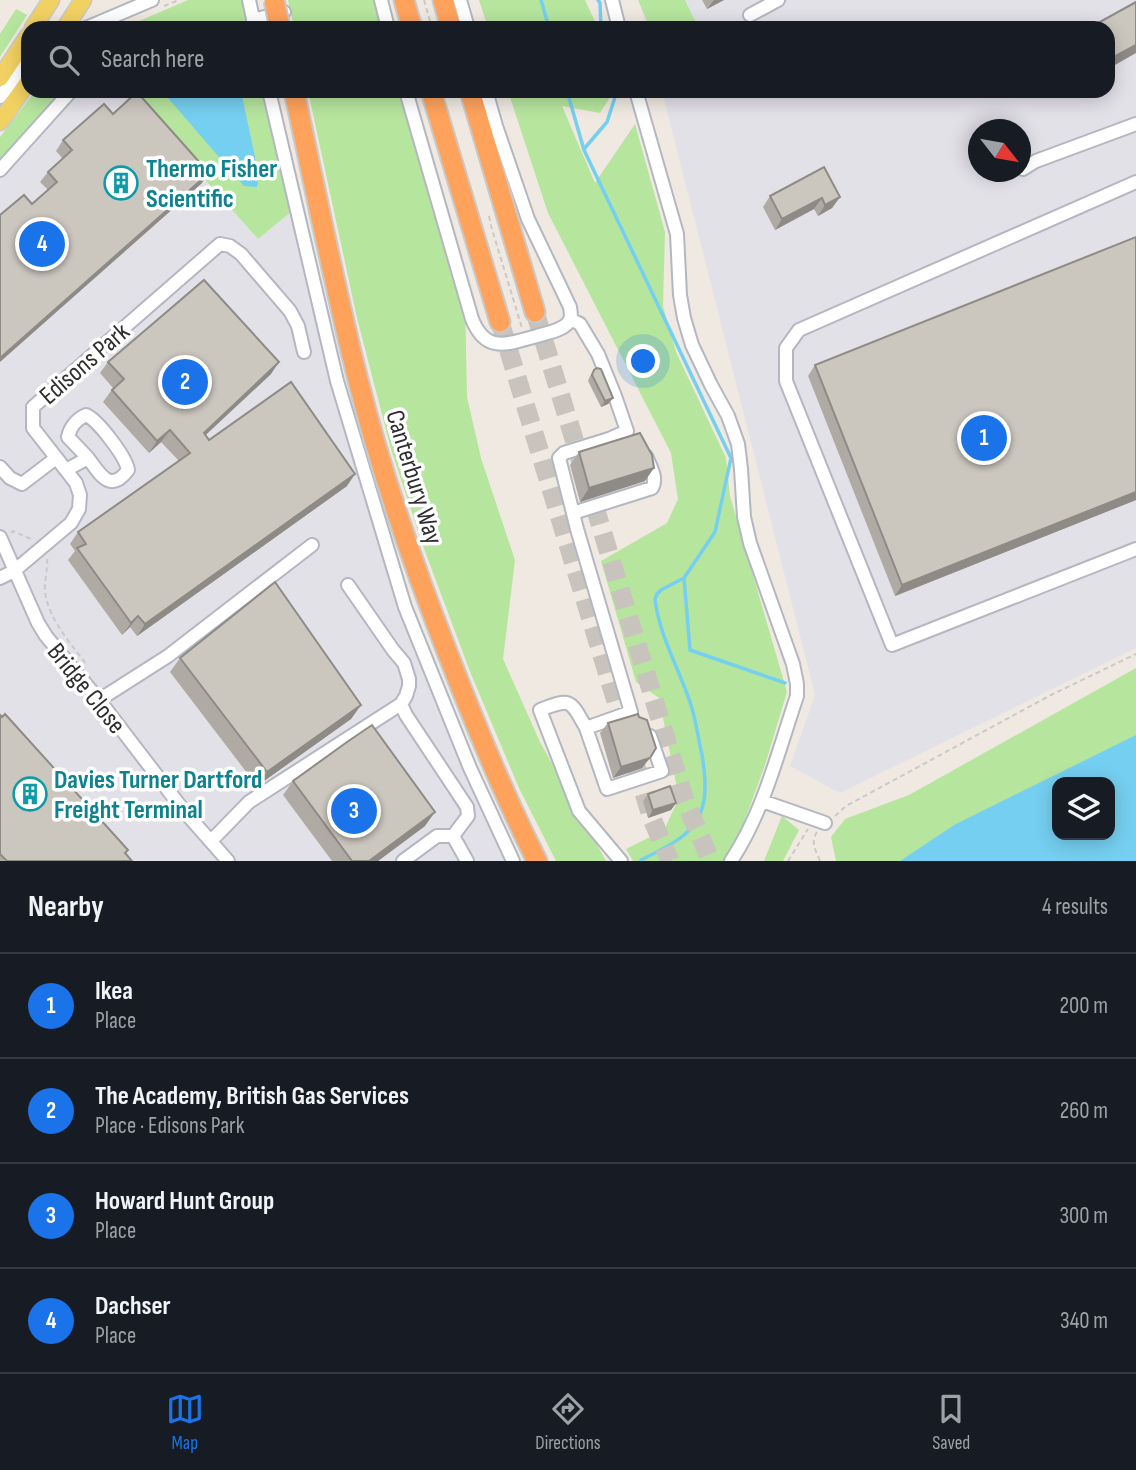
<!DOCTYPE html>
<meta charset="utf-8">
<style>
body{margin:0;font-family:"Sofia Sans Condensed",sans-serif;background:#20242c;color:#f1f3f6}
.controls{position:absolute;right:21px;bottom:21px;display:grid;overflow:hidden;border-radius:14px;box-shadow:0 4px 18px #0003}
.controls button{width:63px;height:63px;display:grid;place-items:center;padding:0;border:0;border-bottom:2px solid #363941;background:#171b24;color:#f1f3f6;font:35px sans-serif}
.compass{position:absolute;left:968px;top:119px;width:63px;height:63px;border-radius:50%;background:#171b24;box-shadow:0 4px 18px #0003;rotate:121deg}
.you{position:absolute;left:644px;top:362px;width:24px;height:24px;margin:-18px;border:5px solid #fff;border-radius:50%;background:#1a73e8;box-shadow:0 0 0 10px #1a73e833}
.badge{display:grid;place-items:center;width:46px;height:46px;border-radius:50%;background:#1a73e8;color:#fff;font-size:23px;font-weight:700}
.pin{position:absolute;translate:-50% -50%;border:4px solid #fff;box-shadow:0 2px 7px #0006}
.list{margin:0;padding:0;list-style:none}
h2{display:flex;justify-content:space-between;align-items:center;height:91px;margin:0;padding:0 28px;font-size:30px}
h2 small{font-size:23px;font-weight:400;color:#9ea1a6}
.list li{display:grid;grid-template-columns:46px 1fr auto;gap:21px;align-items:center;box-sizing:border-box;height:105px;padding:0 28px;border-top:2px solid #363941}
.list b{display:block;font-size:26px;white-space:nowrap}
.list p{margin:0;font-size:23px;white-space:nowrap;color:#9ea1a6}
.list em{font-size:23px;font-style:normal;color:#9ea1a6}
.icon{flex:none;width:38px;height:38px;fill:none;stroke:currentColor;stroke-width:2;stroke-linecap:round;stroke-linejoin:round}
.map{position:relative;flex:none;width:1136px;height:861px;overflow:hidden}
.search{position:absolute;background:#171b24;box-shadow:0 4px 18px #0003;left:21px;right:21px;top:21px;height:77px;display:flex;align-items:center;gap:18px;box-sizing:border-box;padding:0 24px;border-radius:21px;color:#9ea1a6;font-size:26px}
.sheet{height:511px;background:#171b24}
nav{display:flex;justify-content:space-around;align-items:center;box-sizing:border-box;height:98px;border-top:2px solid #363941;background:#171b24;font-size:19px;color:#9ea1a6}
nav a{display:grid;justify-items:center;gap:4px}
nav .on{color:#1a73e8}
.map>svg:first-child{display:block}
</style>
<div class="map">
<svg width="1136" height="861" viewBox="0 0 1136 861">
<rect width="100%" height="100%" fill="#efe9e1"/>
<!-- industrial -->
<path fill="#e3e1e8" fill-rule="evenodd" d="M 639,0 L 1136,0 L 1136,648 L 840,793 L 790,766 L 815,695 L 662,91 L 1108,91 L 1108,28 L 646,28 ZM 978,130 L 1020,130 L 1020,172 L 978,172 Z
M 64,91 L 126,91 L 258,239 L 292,211 L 328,366 L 373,527 L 408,627 L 509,861 L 0,861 L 0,162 Z"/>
<!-- green -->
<path fill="#b6e59e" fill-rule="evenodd" d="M 188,0 L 244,0 L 250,28 L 123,28 Z
M 288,0 L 380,0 L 388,28 L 294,28 Z
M 479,0 L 585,0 L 598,28 L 488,28 Z
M 638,0 L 685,0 L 695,21 L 668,28 L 650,28 Z
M 16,9 L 27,15 L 0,57 L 0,34 Z
M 35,91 L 64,91 L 0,162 L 0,137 Z
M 126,91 L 264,91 L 279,162 L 292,211 L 258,239 Z
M 308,91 L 406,91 L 465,297 L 467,397 L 481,458 L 515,560 L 503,659 L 540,742 L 606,861 L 556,861 L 519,788 L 471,674 L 423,546 L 391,449 L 357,318 Z
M 508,91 L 614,91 L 600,113 L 562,106 L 595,183 L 635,124 L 665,232 L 663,306 L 676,352 L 726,458 L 730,496 L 787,692 L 765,765 L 743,825 L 724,861 L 633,861 L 626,849 L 664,830 L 679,798 L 659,698 L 636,682 L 601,561 L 667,523 L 678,499 L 671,453 L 548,213 Z
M 1136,668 L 1136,861 L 836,861 L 831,837 L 845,819 L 909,795 ZM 1057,782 L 1110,782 L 1110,835 L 1057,835 Z
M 782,816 L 799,830 L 783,861 L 764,861 Z"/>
<!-- water -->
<path fill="#75cff0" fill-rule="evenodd" d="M 162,91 L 241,91 L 259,176 L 257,187 L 244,186 Z
M 1136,735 L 1136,861 L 900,861 L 954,825 ZM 1057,782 L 1110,782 L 1110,835 L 1057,835 Z"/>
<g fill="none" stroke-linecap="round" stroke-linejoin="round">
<!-- stream -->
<path stroke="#75cff0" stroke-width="3.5" d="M 541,0 L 549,28
M 598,0 L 600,3 L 601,28
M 567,91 L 584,150 L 731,458 L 715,532 L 684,578 L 661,590 L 657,594 L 655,599 C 659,635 679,669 690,702 C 696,719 698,738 702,755 C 707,785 709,814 684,835 C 671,846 655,853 641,860
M 584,149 L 607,122 L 617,91
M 684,578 L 690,650 L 785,683"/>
<!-- highway-tunnel -->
<path stroke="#c8c4bd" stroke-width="19" stroke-dasharray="19 10" stroke-linecap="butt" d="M 535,312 L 685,801 L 711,861
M 500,322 L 652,819 L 670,861"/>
<defs>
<path id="minor" d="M 249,0 L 255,28
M 381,0 L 388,28
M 460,0 L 468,28
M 612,0 L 619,28
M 750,15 L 778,0
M 253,20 L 284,12
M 86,28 L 152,0
M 269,91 L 337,381 L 405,607 L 470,768 L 513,861
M 406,91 L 472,319 C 486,354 507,344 537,336 C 546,333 561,331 568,323 C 572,318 571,314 570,307 L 528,219 L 496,126 L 486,91
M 636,91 L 677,234 L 680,295 L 684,318 L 692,345 L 711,385 L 728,416 L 738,444 L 741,469 L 744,517 L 750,543 L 793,664 L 797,684 L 797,696 C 778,752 764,811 731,861
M 0,97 L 28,62
M 1023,169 L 1036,161 L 1136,124
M 0,170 L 71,91
M 1136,182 L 799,330 L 786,348 L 786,381 L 892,645 L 1136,549
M 570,319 L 580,324 L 598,354 L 615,396 L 627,431 L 609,439 L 564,453 L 559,458 L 577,529 L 631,712 L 586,728 C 570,699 571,698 540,710 L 579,811 L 621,861
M 0,467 L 10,478 L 22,484 L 56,458
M 66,470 L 88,458 L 68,437 C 70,427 77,419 86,415 C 98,420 126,457 128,470 C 110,494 100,474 88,458
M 573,513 L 652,488 C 658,478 650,466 646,456
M 0,537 L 38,623 L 46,636 L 99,700 L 184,811 L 228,861
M 0,578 L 14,571 L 71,523 L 79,509 L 80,495 L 76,483 L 33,428 L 33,407 L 220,244 L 230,246 L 241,254 L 290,311 L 298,326 L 304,352
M 99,700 L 168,656 L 312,545
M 401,704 L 406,715 L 467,807 L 468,816 L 453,836
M 586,728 L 607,789 L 662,771 L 650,736
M 762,801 L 825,823
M 211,841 L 249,802 L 401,704 L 406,696 L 409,686 L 409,679 L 404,663 L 393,650 L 348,585
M 403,861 L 437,836 L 453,836 L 467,861"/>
<path id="major" d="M 33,28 L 51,0
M 65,28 L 83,0
M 0,78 L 28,36
M 0,122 L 28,82"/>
<path id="highway" d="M 404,0 L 412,28
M 443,0 L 451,28
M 294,91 C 315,187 334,285 358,380 C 382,476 415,570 451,662 C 477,729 504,796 537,861
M 431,91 L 500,322
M 470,91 L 535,312"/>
</defs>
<!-- minor casing -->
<use href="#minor" stroke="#b4b7c1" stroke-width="16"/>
<!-- major casing -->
<use href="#major" stroke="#c9c9c9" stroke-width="19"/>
<!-- highway casing -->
<use href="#highway" stroke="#c9c9c9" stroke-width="23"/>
<!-- path -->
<path stroke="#c9c9c9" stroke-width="2" stroke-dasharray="5 3.5" stroke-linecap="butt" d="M 424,0 L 432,28
M 164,6 L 179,0
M 489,216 L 491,226 L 522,328
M 11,533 L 13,531 L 31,539
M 47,559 C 48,570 44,581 45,592 C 49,620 70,642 86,664
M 835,816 L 846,806 L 1051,695 L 1136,654
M 817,832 C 810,842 816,851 820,861
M 788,861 L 808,829"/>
<!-- minor -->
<use href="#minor" stroke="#fff" stroke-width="12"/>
<!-- major -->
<use href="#major" stroke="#f2d163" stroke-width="16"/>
<!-- highway -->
<use href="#highway" stroke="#ffa35c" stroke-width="19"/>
<defs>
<path id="highway-bridge" d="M 274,0 L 280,28"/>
</defs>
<!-- highway-bridge casing -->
<use href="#highway-bridge" stroke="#c9c9c9" stroke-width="23" stroke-linecap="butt"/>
<!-- highway-bridge -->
<use href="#highway-bridge" stroke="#ffa35c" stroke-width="19"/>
</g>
<!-- wall -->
<path fill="#afaba4" d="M 702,0 L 724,0 L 707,9 Z
M 113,114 L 209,173 L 201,184 L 32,204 L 48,190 L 40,182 L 48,172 L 63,159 L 56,151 L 63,140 Z
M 770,196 L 840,197 L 832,208 L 818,216 L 814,209 L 775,230 L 763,207 Z
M 108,362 L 271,374 L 205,435 L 209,440 L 347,486 L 137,636 L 130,627 L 122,635 L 68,560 L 75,551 L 70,544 L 78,532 L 179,461 L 161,442 L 149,453 L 103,402 L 113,388 L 100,373 Z
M 815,365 L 1136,500 L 895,596 L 808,376 Z
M 594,370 L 613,398 L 608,404 L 601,407 L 588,381 L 590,376 Z
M 579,452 L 645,481 L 580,502 L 570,465 Z
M 180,658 L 361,705 L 351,719 L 257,786 L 170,672 Z
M 0,715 L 128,850 L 126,853 L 132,861 L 0,861 Z
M 639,717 L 656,748 L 642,768 L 613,778 L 600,733 L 608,723 Z
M 293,781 L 425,826 L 378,861 L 332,861 L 283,795 Z
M 648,794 L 676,803 L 671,810 L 648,818 L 643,801 Z"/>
<!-- shaded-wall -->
<path fill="#8e8b86" d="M 714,0 L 724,0 L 707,9 Z
M 1136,45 L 1136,53 L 1108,69 L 1108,60 Z
M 209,173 L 201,184 L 0,362 L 0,358 Z
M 840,197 L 832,208 L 818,216 L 825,205 Z
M 822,198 L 814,209 L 775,230 L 782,219 Z
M 279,362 L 271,374 L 195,445 L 204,433 Z
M 613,398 L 608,404 L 601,407 L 605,401 Z
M 170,430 L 161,442 L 149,453 L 157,441 Z
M 654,468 L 645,481 L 580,502 L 589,488 Z
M 355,474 L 347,486 L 137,636 L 145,624 Z
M 1136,492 L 1136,500 L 895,596 L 902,585 Z
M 138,616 L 130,627 L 122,635 L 131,623 Z
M 361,705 L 351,719 L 257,786 L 267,772 Z
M 650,758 L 642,768 L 613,778 L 621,767 Z
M 676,803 L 671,810 L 648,818 L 653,810 Z
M 435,812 L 425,826 L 378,861 L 369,861 Z"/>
<!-- building -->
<path fill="#cbc7bf" stroke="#8e8b86" stroke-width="2" d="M 1136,2 L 1136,45 L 1108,60 L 1108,28 L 1089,28 Z
M 137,92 L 209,173 L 0,358 L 0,215 L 24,195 L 32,204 L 57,182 L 48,172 L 72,150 L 63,140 L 104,104 L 113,114 Z
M 824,167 L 840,197 L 825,205 L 822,198 L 782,219 L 770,196 Z
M 1136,237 L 1136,492 L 902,585 L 815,365 Z
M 204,280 L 279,362 L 204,433 L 209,440 L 291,382 L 355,474 L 145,624 L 138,616 L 131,623 L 77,548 L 86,544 L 78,532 L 190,453 L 170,430 L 157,441 L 112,390 L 124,379 L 108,362 Z
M 597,368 L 601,369 L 613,398 L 605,401 L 592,375 L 594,370 Z
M 640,433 L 652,455 L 654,468 L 589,488 L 579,452 Z
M 275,582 L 361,705 L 267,772 L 180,658 Z
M 5,714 L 128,850 L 125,853 L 132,861 L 7,861 L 0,854 L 0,715 L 2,717 Z
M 638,714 L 639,717 L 647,720 L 656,748 L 650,758 L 621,767 L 608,723 Z
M 372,725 L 435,812 L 369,861 L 352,861 L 293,781 L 347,742 Z
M 670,786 L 676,803 L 653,810 L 648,794 Z"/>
<!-- icons -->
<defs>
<symbol id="building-ring" viewBox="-11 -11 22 22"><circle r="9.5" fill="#fff" stroke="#0f9aa8" stroke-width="1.5"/><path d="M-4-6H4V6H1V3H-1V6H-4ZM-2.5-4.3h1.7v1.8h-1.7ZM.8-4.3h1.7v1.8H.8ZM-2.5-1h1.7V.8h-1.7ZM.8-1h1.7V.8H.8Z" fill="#0f9aa8"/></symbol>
</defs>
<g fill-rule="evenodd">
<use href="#building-ring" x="102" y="164" width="38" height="38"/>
<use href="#building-ring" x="11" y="775" width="38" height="38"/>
</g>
<g text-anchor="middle" stroke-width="7" stroke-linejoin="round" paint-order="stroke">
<!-- culture labels -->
<g font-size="26" font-weight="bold" fill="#0d838f" stroke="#fff" text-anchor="start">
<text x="146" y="177">Thermo Fisher<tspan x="146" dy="30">Scientific</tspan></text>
<text x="54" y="788">Davies Turner Dartford<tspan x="54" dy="30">Freight Terminal</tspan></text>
</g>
<!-- street labels -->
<g font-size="26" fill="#2e2e2e" stroke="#fff">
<text transform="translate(84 363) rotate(-41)" y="9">Edisons Park</text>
<text transform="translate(415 477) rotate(73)" y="9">Canterbury Way</text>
<text transform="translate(87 688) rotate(51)" y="9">Bridge Close</text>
</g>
</g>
</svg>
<div class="controls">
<button><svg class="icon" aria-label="layers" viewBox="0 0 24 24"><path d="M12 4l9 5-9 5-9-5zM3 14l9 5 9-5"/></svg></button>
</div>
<svg class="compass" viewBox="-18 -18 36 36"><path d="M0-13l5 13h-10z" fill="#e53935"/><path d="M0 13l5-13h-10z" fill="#9ea1a6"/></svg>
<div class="you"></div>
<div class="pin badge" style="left:984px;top:438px">1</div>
<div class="pin badge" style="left:185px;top:382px">2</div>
<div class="pin badge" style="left:354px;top:811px">3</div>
<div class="pin badge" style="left:42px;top:244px">4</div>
<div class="search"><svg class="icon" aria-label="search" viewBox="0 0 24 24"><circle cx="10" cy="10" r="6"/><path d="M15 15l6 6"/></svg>Search here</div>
</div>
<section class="sheet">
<h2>Nearby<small>4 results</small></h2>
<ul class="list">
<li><span class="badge">1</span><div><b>Ikea</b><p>Place</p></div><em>200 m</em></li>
<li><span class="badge">2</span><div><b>The Academy, British Gas Services</b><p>Place · Edisons Park</p></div><em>260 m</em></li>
<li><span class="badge">3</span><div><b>Howard Hunt Group</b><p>Place</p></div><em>300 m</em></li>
<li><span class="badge">4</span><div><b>Dachser</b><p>Place</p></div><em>340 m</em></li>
</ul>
</section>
<nav>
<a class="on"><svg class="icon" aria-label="map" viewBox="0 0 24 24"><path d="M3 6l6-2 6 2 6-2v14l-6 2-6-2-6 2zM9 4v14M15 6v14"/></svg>Map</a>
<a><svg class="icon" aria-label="directions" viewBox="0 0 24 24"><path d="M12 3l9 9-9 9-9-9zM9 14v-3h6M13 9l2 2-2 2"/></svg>Directions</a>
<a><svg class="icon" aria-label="saved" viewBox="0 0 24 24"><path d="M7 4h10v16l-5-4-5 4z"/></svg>Saved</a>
</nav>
